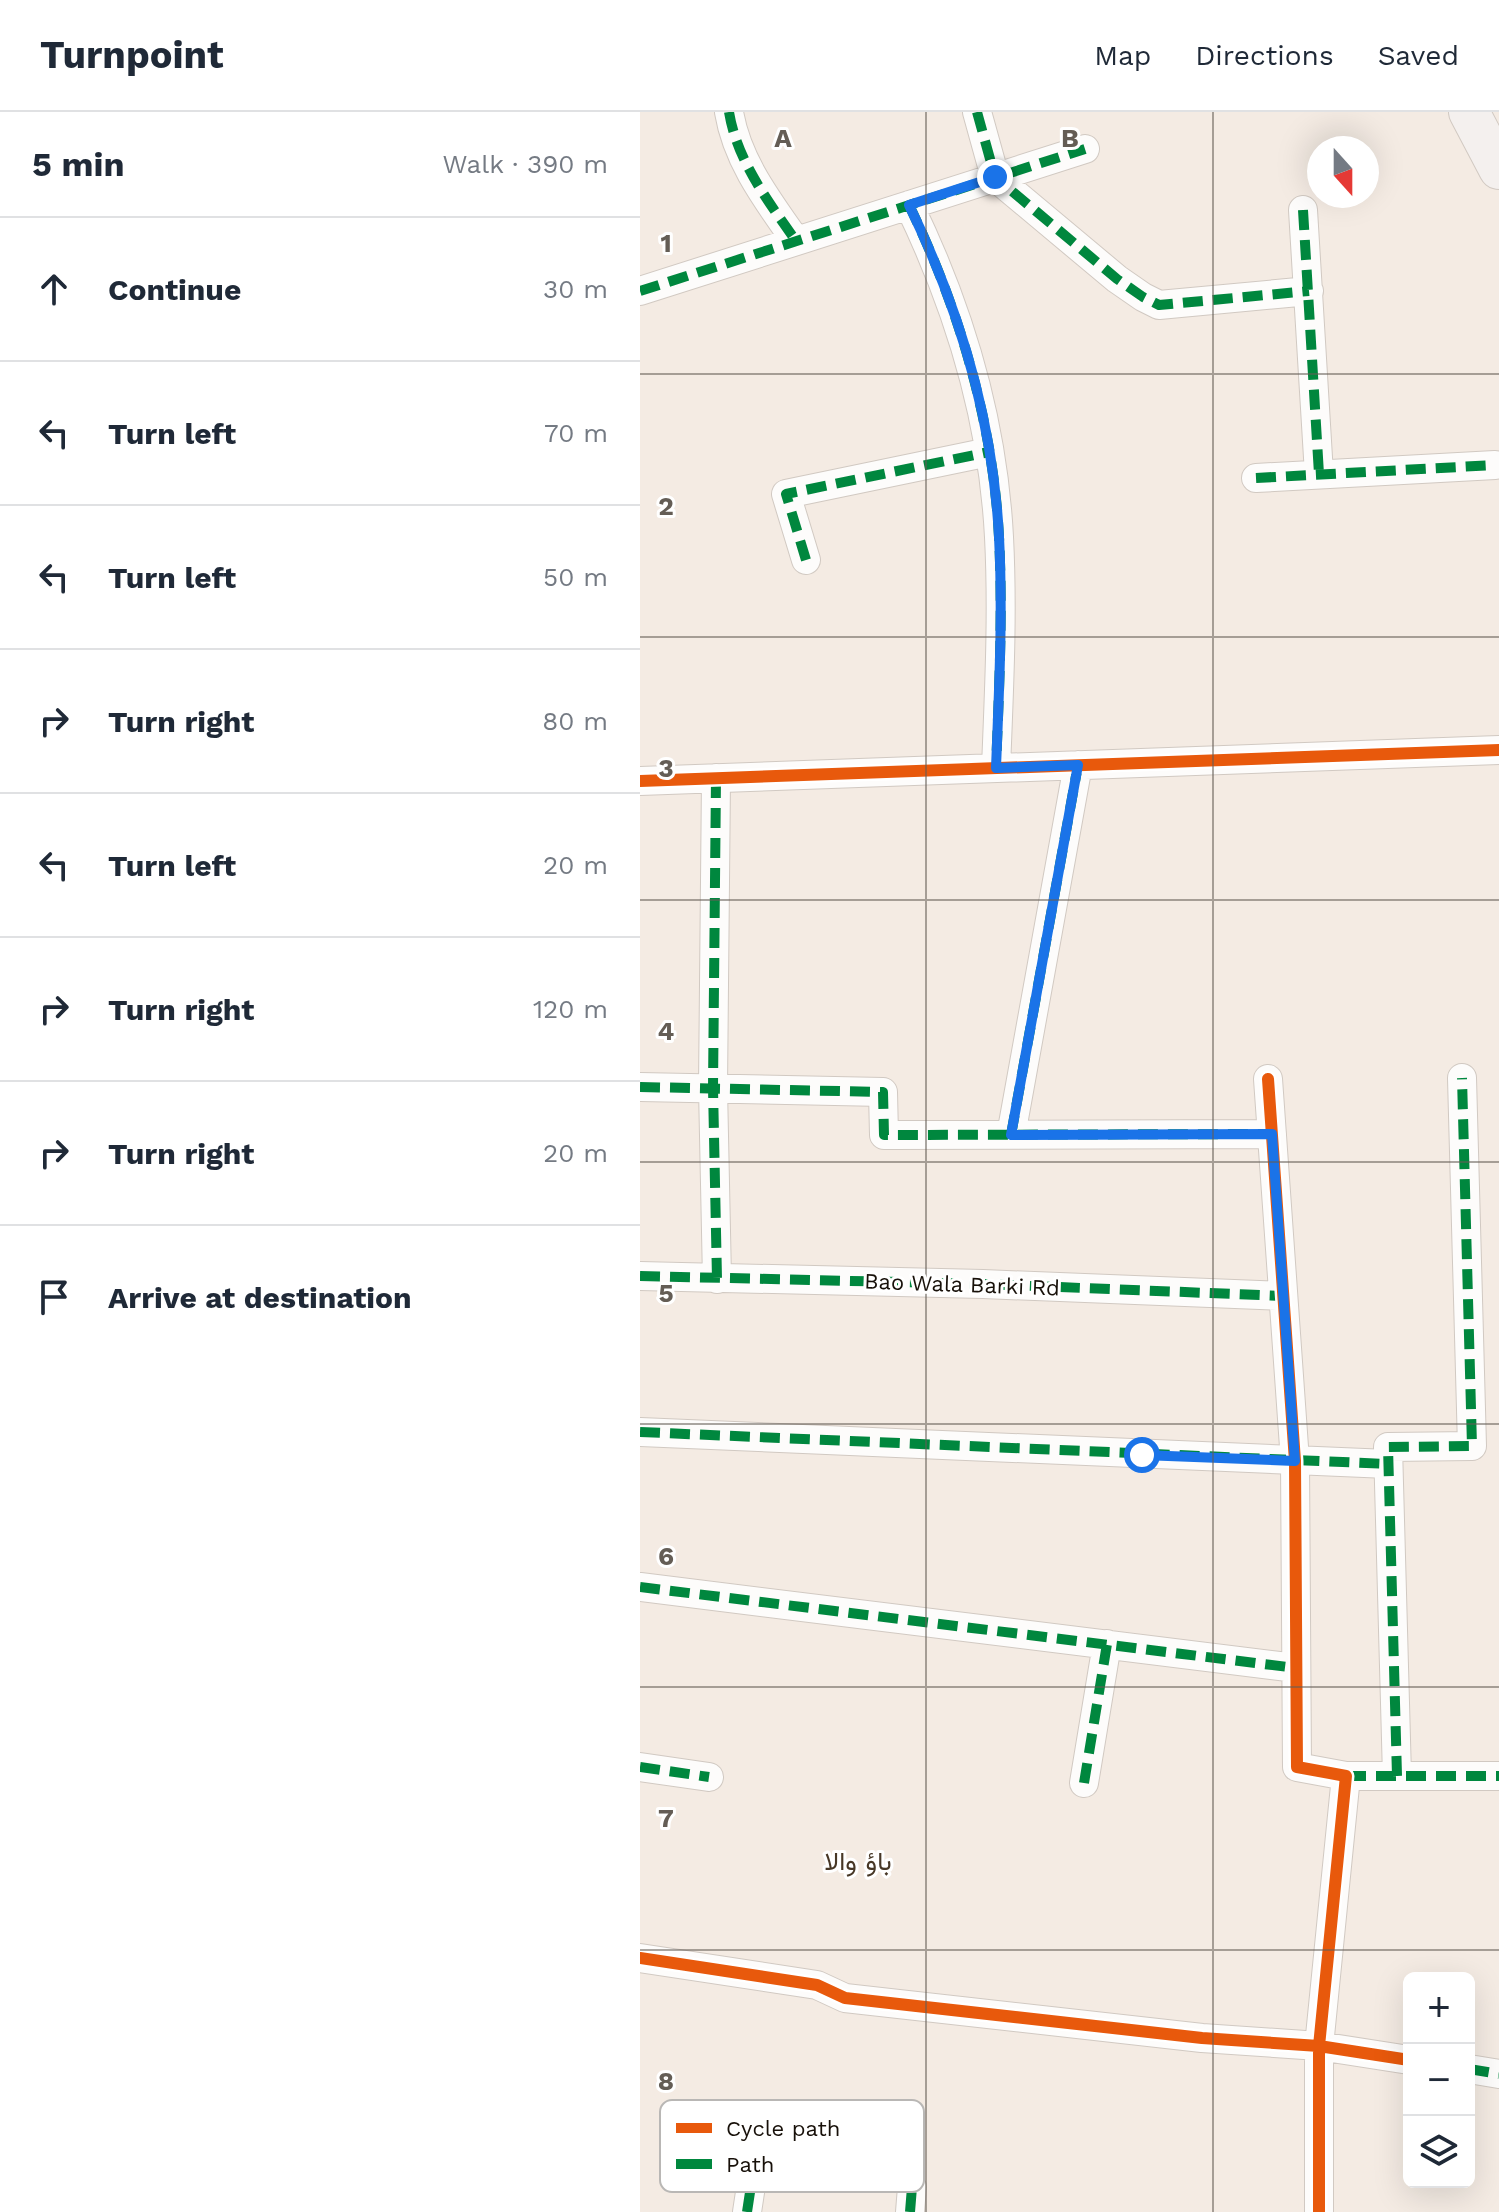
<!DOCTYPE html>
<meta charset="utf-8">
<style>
body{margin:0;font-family:"Work Sans",Vazirmatn,sans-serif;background:#f2f2f3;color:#1f2937}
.controls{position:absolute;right:24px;bottom:24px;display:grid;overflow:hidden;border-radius:12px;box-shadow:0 8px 32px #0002}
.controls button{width:72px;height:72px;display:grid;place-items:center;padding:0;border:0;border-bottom:2px solid #e0e1e3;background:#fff;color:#1f2937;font:40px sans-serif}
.compass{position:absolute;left:667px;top:24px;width:72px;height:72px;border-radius:50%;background:#fff;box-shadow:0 8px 32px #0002;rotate:159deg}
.stop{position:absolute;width:24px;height:24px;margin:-18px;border:6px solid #1a73e8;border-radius:50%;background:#fff}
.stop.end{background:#1a73e8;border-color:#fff;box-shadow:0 2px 8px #0008}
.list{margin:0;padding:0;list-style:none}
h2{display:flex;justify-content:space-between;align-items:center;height:104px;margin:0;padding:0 32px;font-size:34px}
h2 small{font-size:26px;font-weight:400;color:#747a83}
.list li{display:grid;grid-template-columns:52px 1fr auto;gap:24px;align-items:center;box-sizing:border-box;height:144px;padding:0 32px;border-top:2px solid #e0e1e3}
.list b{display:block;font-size:30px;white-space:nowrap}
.list em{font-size:26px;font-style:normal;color:#747a83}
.icon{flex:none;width:44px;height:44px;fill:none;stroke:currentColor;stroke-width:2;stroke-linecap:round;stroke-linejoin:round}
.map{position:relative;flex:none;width:859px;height:2100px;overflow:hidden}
header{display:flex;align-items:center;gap:48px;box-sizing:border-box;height:112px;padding:0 40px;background:#fff;border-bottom:2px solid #e0e1e3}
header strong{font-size:38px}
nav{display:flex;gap:44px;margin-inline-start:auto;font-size:28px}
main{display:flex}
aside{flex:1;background:#fff}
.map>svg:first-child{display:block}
</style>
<header>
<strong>Turnpoint</strong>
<nav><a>Map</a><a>Directions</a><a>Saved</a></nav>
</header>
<main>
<aside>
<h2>5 min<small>Walk · 390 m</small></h2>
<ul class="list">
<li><svg class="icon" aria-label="ahead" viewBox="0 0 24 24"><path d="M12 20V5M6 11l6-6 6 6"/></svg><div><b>Continue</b></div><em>30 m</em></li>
<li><svg class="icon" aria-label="left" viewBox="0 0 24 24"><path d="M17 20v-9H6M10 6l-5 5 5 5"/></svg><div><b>Turn left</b></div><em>70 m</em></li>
<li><svg class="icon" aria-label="left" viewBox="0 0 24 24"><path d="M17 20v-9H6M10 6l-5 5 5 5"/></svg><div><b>Turn left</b></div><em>50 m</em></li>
<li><svg class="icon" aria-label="right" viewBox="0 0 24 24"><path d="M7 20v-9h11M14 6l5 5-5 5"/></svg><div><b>Turn right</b></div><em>80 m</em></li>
<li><svg class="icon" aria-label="left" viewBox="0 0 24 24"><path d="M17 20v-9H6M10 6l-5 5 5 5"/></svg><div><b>Turn left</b></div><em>20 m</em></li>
<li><svg class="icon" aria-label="right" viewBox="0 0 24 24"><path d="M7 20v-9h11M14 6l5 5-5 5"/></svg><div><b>Turn right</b></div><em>120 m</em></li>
<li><svg class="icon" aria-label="right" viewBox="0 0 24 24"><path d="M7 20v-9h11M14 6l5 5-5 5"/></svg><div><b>Turn right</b></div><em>20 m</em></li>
<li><svg class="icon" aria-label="arrive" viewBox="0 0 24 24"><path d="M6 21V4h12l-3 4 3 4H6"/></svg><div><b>Arrive at destination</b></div></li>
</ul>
</aside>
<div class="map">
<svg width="859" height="2100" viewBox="0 0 859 2100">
<rect width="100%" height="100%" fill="#f4ebe3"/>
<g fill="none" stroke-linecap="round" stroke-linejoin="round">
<defs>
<path id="street" d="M 89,0 C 97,49 128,89 156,129
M 337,0 L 355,65 L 477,167 L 503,185 L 519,193 L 669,179
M 269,93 C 319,196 353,310 359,425 C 363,502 359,579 356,656
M 663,98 L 679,362
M 0,179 L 445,37
M 616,366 L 855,353
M 166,448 L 146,382 L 349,340
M 76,666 L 73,976 L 77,1167
M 0,669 L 859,638
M 628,967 L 655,1349 L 657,1655 L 706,1664 L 679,1934 L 679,2100
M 0,975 L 243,980 L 244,1023 L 632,1022
M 371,1023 L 438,653
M 0,1164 L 343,1172 L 643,1184
M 0,1320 L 748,1352
M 0,1475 L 656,1556
M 0,1655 L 69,1665
M 706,1664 L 859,1664
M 757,1664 L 748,1335 L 832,1334 L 822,966
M 444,1671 L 467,1532
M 0,1846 L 177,1873 L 205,1886 L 562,1926 L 679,1934 L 769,1948
M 829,1957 L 859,1962
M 107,2100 L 117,2034
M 270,2100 L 272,2075"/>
<path id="secondary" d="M 829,0 L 859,57"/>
</defs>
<!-- street casing -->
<use href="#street" stroke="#d1c9c2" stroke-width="30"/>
<!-- secondary casing -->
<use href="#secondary" stroke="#d1c9c2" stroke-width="42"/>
<!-- street -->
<use href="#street" stroke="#fdfcfb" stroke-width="28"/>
<!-- secondary -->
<use href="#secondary" stroke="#f4f0ee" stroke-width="40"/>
<!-- quiet -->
<path stroke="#00873e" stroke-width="10" stroke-dasharray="20 10" stroke-linecap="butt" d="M 89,0 C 97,49 128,89 156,129
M 337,0 L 355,65 L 477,167 L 503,185 L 519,193 L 669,179
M 269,93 C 319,196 353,310 359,425 C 363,502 359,579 356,656
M 663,98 L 679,362
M 0,179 L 445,37
M 616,366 L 855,353
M 166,448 L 146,382 L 349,340
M 76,666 L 73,976 L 77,1167
M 0,975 L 243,980 L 244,1023 L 632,1022
M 371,1023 L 438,653
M 0,1164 L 343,1172 L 643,1184
M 0,1320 L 748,1352
M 0,1475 L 656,1556
M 0,1655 L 69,1665
M 706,1664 L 859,1664
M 757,1664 L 748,1335 L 832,1334 L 822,966
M 444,1671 L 467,1532
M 829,1957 L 859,1962
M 107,2100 L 117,2034
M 270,2100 L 272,2075"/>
<defs>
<path id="cycleway" d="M 0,669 L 859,638
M 628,967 L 655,1349 L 657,1655 L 706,1664 L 679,1934 L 679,2100
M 0,1846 L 177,1873 L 205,1886 L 562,1926 L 679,1934 L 769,1948"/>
</defs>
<!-- cycleway casing -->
<use href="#cycleway" stroke="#fff" stroke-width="17"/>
<!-- cycleway -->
<use href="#cycleway" stroke="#e8590c" stroke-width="12"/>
</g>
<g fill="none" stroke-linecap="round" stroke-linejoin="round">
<!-- route -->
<path stroke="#1a73e8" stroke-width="10" d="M 355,65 L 269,93 C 319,196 353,310 359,425 C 363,502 359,579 356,656 L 438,653 L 371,1023 L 632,1022 L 655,1349 L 502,1343"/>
</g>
<!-- grid -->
<path fill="none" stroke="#645d55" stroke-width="2" stroke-opacity="0.55" d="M 286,0 L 286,2100M 573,0 L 573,2100M 0,262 L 859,262M 0,525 L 859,525M 0,788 L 859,788M 0,1050 L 859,1050M 0,1312 L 859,1312M 0,1575 L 859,1575M 0,1838 L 859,1838"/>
<g text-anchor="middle" stroke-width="6" stroke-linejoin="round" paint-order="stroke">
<!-- street labels -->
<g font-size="22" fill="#171009" stroke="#fff">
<text transform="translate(322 1172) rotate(2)" y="8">Bao Wala Barki Rd</text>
</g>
<!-- quarter labels -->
<g font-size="26" fill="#473726" stroke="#fff">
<text x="218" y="1758">باؤ والا</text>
</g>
</g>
<!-- legend -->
<rect x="20" y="1988" width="264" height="92" rx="12" fill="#fff" stroke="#b9b7b5" stroke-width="2"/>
<rect x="36" y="2011" width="36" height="10" fill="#e8590c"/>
<rect x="36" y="2047" width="36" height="10" fill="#00873e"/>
<g font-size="22" fill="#171009">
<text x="86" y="2024">Cycle path</text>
<text x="86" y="2060">Path</text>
</g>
<g font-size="26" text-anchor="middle" font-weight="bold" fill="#645d55" stroke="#fff" stroke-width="6" stroke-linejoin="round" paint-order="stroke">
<text x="143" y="35">A</text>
<text x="430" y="35">B</text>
<text x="26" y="140">1</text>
<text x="26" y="403">2</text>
<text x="26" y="665">3</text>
<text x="26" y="928">4</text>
<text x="26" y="1190">5</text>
<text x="26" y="1453">6</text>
<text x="26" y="1715">7</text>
<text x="26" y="1978">8</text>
</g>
</svg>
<div class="controls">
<button>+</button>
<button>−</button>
<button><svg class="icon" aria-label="layers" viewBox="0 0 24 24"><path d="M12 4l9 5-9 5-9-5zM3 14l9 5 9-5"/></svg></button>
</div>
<svg class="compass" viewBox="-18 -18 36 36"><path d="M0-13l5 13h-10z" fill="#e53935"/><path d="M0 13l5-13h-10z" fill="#747a83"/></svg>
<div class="stop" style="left:502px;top:1343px"></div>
<div class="stop end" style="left:355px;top:65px"></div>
</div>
</main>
